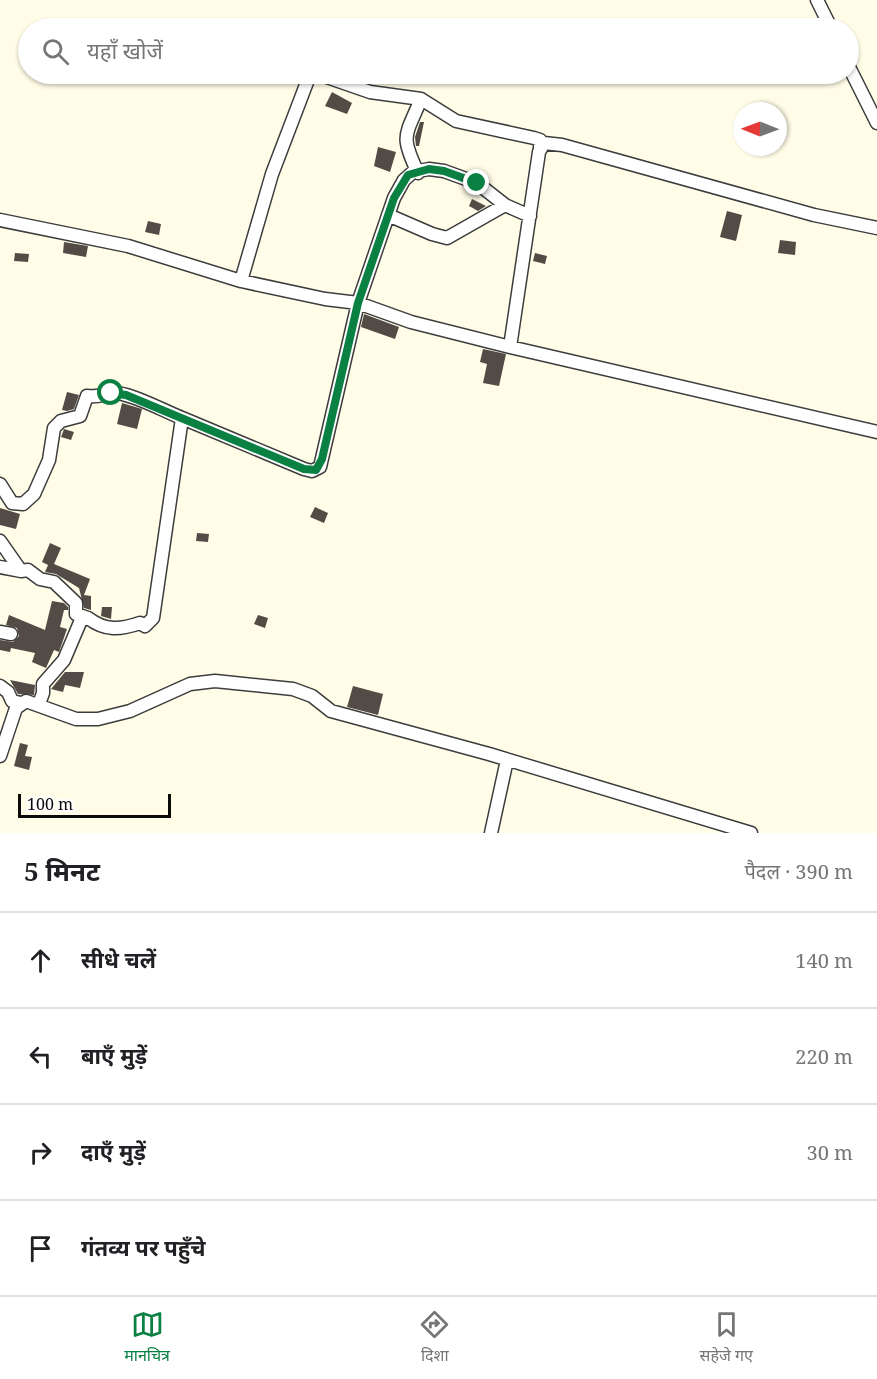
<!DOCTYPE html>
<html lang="hi">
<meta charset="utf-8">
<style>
body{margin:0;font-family:"Noto Serif","Noto Sans Devanagari",serif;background:#f2f2f2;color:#202124}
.compass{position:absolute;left:733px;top:102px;width:54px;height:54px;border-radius:50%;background:#fff;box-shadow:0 2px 4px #0004;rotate:271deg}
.scale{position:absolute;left:18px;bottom:15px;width:153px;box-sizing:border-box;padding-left:6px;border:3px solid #0a0a0a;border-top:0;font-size:16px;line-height:21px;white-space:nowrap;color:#0a0a0a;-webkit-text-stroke:4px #fff;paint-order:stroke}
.stop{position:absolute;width:18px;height:18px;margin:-14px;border:4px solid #0b8043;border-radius:50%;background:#fff}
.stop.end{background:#0b8043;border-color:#fff;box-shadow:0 2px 6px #0008}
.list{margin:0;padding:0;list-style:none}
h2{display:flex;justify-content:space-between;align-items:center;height:78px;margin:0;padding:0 24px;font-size:26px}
h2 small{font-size:20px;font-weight:400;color:#757577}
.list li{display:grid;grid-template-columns:39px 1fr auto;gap:18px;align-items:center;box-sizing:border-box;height:96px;padding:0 24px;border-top:2px solid #e0e0e0}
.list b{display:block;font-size:22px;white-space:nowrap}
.list em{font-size:20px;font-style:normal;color:#757577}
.icon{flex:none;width:33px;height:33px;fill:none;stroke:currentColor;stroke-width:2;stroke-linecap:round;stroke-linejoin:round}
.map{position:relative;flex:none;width:877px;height:833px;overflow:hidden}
.search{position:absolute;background:#fff;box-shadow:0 2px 4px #0004;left:18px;right:18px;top:18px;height:66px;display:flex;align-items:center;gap:15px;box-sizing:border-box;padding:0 21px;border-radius:33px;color:#757577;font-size:22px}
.sheet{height:462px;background:#fff}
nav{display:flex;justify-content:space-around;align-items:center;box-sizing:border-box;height:84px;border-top:2px solid #e0e0e0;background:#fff;font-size:16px;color:#757577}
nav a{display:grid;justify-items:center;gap:3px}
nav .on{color:#0b8043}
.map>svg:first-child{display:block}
</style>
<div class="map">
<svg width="877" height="833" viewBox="0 0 877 833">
<rect width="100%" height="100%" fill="#fffce7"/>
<!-- building -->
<path fill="#534c46" d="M 332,92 L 352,103 L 347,114 L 325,106 Z
M 420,122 L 424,122 L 419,146 L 416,146 L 415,137 Z
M 378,147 L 396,152 L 390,172 L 374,166 Z
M 472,199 L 486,206 L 478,211 L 469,206 Z
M 727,211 L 742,215 L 736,241 L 720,237 Z
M 148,221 L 161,224 L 159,235 L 145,232 Z
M 780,240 L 796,242 L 795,255 L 778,253 Z
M 64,242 L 88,246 L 86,257 L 63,253 Z
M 15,253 L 29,254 L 28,262 L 14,261 Z
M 535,253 L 547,256 L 545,264 L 533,261 Z
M 364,314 L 399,327 L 395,339 L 361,327 Z
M 483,349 L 506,354 L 499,386 L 483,383 L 487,364 L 480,362 Z
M 67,392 L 79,395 L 74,409 L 67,411 L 62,410 Z
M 122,403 L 142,409 L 137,429 L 117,424 Z
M 64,429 L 74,432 L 71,440 L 61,437 Z
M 315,507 L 328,513 L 324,523 L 310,517 Z
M 0,508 L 20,514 L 16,529 L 0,525 Z
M 197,533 L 209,534 L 208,542 L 196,541 Z
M 50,543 L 61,548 L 54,564 L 90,579 L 84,595 L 91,596 L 91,610 L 84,608 L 79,588 L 56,574 L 45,572 L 48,565 L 42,562 Z
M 52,601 L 64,603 L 68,607 L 68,610 L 64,610 L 60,627 L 67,629 L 59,652 L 54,650 L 46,668 L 32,662 L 35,653 L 11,648 L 10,652 L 0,650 L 0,640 L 13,642 L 19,636 L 17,628 L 6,625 L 9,615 L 45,630 Z
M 102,607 L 112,607 L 111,619 L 101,616 Z
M 258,615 L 268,618 L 265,628 L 254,624 Z
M 65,672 L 84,672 L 80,688 L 65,685 L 63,692 L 51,689 Z
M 10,680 L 35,685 L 34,695 L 18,694 Z
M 353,686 L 383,694 L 378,715 L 347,707 Z
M 20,743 L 28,745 L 25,756 L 32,757 L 29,770 L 14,766 Z"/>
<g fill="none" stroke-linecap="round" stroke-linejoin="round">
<defs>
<path id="minor" d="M 817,0 L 831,28
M 848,65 L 877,123
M 418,173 C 400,135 405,137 421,99 L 456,121 L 534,138 L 540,140 L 540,149
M 388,215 L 432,234 L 447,238 L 505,205
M 0,220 L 128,246 L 241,281 L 325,299 L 358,303 L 411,322 L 510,347 L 877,432
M 241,281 L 272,174 L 309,77 L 315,74 L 321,75 L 370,92 L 421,99
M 510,347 L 539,152 L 544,143 L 562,145 L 814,215 L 877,228
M 0,484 L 12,503 L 23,504 L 34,494 L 49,460 L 54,428 L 61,421 L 80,416 L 87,396 C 102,397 99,395 110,393 C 126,390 166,412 182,418
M 0,541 L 21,571 L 28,570 L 40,579 L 54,582 L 76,603 L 76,614 L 88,618
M 0,567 L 21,571
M 0,632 L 11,634
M 0,686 L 8,692 L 12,701 L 21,703
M 39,704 L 43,693 L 43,684 L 64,660 L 81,620 L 88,618 C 105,631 120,630 140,623 L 145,626 L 153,618 L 182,418 L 304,469 L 312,471 L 320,467 L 358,303 L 394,198 L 404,180 L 413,172 L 429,169 L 444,171 L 477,183 L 505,205 L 530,216
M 0,756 L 16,708 L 26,701 L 76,719 L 98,719 L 130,711 L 190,684 L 215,681 L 293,689 L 312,696 L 331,711 L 489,754 L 751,833
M 491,833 L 507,760"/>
</defs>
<!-- minor casing -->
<use href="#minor" stroke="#3d3d3d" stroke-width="15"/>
<!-- minor -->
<use href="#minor" stroke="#fff" stroke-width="12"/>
</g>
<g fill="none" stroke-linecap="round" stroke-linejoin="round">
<!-- route -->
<path stroke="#0b8043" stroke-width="8" d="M 111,393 L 126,395 L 304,469 L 316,470 L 322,459 L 358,303 L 394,198 L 408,175 L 429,169 L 444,171 L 477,183"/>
</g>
</svg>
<svg class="compass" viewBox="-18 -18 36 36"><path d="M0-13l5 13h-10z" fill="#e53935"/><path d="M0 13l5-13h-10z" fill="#757577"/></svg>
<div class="scale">100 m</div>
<div class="stop" style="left:111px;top:393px"></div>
<div class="stop end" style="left:477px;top:183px"></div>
<div class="search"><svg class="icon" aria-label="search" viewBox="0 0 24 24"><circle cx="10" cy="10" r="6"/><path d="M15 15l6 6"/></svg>यहाँ खोजें</div>
</div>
<section class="sheet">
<h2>5 मिनट<small>पैदल · 390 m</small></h2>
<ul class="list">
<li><svg class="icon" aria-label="ahead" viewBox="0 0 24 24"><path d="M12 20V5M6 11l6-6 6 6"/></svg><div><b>सीधे चलें</b></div><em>140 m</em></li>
<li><svg class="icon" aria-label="left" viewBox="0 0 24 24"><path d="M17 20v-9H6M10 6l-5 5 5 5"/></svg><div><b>बाएँ मुड़ें</b></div><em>220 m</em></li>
<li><svg class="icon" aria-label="right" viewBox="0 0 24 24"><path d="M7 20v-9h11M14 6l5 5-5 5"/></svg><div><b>दाएँ मुड़ें</b></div><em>30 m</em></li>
<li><svg class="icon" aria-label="arrive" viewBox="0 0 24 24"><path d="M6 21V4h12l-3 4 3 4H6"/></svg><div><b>गंतव्य पर पहुँचे</b></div></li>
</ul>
</section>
<nav>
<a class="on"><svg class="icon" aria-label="map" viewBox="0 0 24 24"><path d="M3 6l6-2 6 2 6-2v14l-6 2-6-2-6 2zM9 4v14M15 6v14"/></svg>मानचित्र</a>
<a><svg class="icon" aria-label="directions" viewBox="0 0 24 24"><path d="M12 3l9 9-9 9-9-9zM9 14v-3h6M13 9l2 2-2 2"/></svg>दिशा</a>
<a><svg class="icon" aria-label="saved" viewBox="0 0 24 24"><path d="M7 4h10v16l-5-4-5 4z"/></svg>सहेजे गए</a>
</nav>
